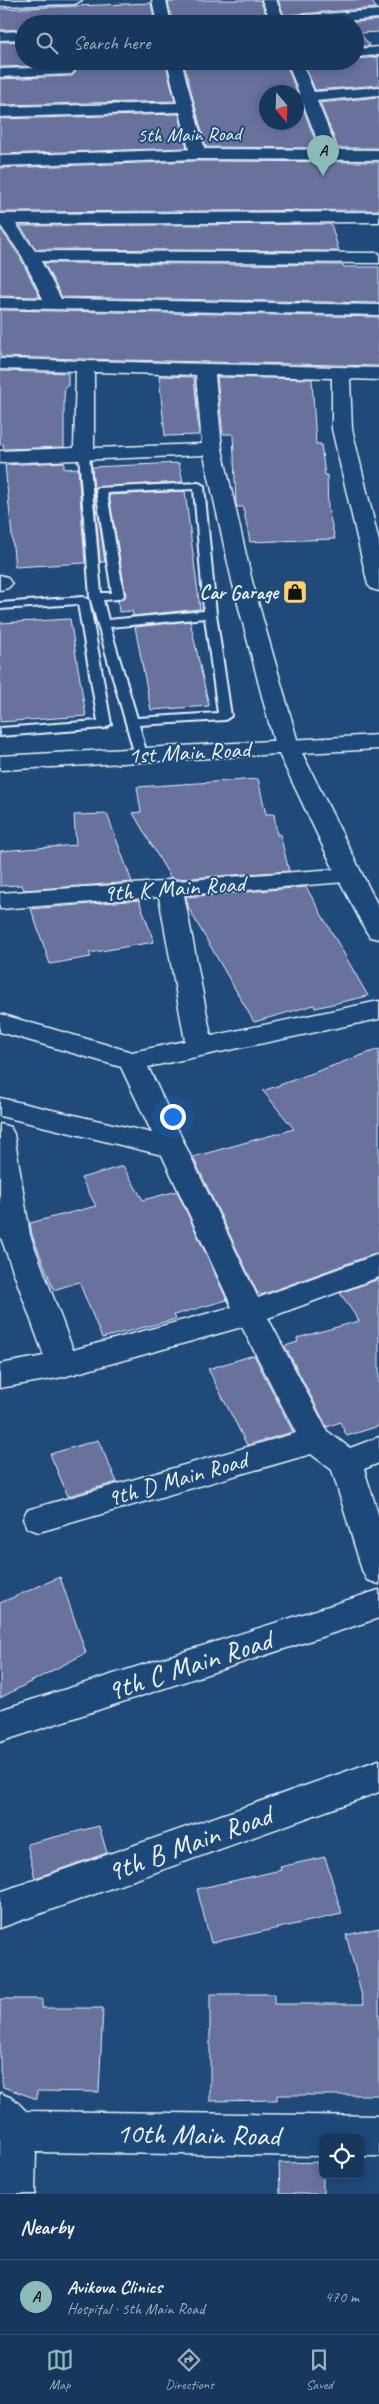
<!DOCTYPE html>
<meta charset="utf-8">
<style>
body{margin:0;font-family:Caveat,sans-serif;background:#203f62;color:#f1f3f6}
.controls{position:absolute;right:15px;bottom:15px;display:grid;overflow:hidden;border-radius:8px;box-shadow:0 2px 12px #0003}
.controls button{width:45px;height:45px;display:grid;place-items:center;padding:0;border:0;border-bottom:1px solid #365272;background:#17385c;color:#f1f3f6;font:25px sans-serif}
.compass{position:absolute;left:259px;top:85px;width:45px;height:45px;border-radius:50%;background:#17385c;box-shadow:0 2px 12px #0003;rotate:161deg}
.you{position:absolute;left:172px;top:1116px;width:18px;height:18px;margin:-12px;border:4px solid #fff;border-radius:50%;background:#1a73e8;box-shadow:0 0 0 8px #1a73e833}
.badge{display:grid;place-items:center;width:32px;height:32px;border-radius:50%;background:#8bbbb9;color:#111;font-size:16px;font-weight:700}
.pin{position:absolute;translate:-50% -41px;filter:drop-shadow(0 1px 2px #0008)}
.pin::after{content:'';position:absolute;top:26px;width:18px;height:15px;background:inherit;clip-path:polygon(0 0,100% 0,50% 100%)}
.list{margin:0;padding:0;list-style:none}
h2{display:flex;justify-content:space-between;align-items:center;height:65px;margin:0;padding:0 20px;font-size:21px}
h2 small{font-size:16px;font-weight:400;color:#9eacbb}
.list li{display:grid;grid-template-columns:32px 1fr auto;gap:15px;align-items:center;box-sizing:border-box;height:75px;padding:0 20px;border-top:1px solid #365272}
.list b{display:block;font-size:19px;white-space:nowrap}
.list p{margin:0;font-size:16px;white-space:nowrap;color:#9eacbb}
.list em{font-size:16px;font-style:normal;color:#9eacbb}
.icon{flex:none;width:28px;height:28px;fill:none;stroke:currentColor;stroke-width:2;stroke-linecap:round;stroke-linejoin:round}
.map{position:relative;flex:none;width:379px;height:2194px;overflow:hidden}
.search{position:absolute;background:#17385c;box-shadow:0 2px 12px #0003;left:15px;right:15px;top:15px;height:55px;display:flex;align-items:center;gap:12px;box-sizing:border-box;padding:0 18px;border-radius:28px;color:#9eacbb;font-size:19px}
.sheet{height:140px;background:#17385c}
nav{display:flex;justify-content:space-around;align-items:center;box-sizing:border-box;height:70px;border-top:1px solid #365272;background:#17385c;font-size:14px;color:#9eacbb}
nav a{display:grid;justify-items:center;gap:2px}
nav .on{color:#8bbbb9}
.map>svg:first-child{display:block}
</style>
<div class="map">
<svg width="379" height="2194" viewBox="0 0 379 2194">
<rect width="100%" height="100%" fill="#1f4a7a"/>
<filter id="ink" filterUnits="userSpaceOnUse"><feTurbulence type="fractalNoise" baseFrequency=".02" numOctaves="2"/><feDisplacementMap in="SourceGraphic" scale="10" xChannelSelector="R" yChannelSelector="G"/><feConvolveMatrix kernelMatrix="1 2 1 2 8 2 1 2 1" color-interpolation-filters="sRGB"/></filter>
<g filter="url(#ink)">
<!-- building -->
<path fill="#67729c" stroke="#e8f1f8" fill-rule="evenodd" d="M 173,0 L 260,0 L 267,17 L 254,18 L 245,24 L 173,24 L 168,2 L 174,2 Z
M 278,0 L 371,0 L 376,8 L 284,15 Z
M 151,3 L 155,24 L 24,24 L 24,29 L 0,30 L 0,9 Z
M 379,20 L 379,32 L 360,33 L 370,46 L 355,47 L 355,24 L 334,24 Z
M 24,41 L 24,61 L 165,61 L 175,101 L 0,105 L 0,79 L 72,76 L 76,72 L 67,65 L 0,67 L 0,42 Z
M 378,57 L 379,85 L 315,90 L 303,61 L 355,61 L 355,59 Z
M 183,61 L 285,61 L 318,148 L 206,147 ZM 266,92 L 296,92 L 296,122 L 266,122 Z
M 379,97 L 379,148 L 338,148 L 320,103 Z
M 179,114 L 187,148 L 0,154 L 0,119 Z
M 198,161 L 379,162 L 379,210 L 0,212 L 0,168 Z
M 331,224 L 339,251 L 36,249 L 20,226 Z
M 0,228 L 20,257 L 40,297 L 0,296 Z
M 44,263 L 343,265 L 344,267 L 379,267 L 379,303 L 62,297 Z
M 0,310 L 379,317 L 379,366 L 0,357 Z
M 0,371 L 68,373 L 68,386 L 65,386 L 64,398 L 64,447 L 4,449 L 3,444 L 0,445 Z
M 159,376 L 194,377 L 199,435 L 165,436 Z
M 217,377 L 312,379 L 316,444 L 321,444 L 325,475 L 327,475 L 328,509 L 335,539 L 250,542 L 243,507 L 237,507 L 236,504 L 233,434 L 223,434 Z
M 64,462 L 64,469 L 78,468 L 85,563 L 15,567 L 5,465 Z
M 179,463 L 183,482 L 95,487 L 105,562 L 100,562 L 92,467 Z
M 185,491 L 200,609 L 133,616 L 132,611 L 119,612 L 118,601 L 126,596 L 109,495 Z
M 70,619 L 86,716 L 0,722 L 0,623 Z
M 190,621 L 209,706 L 151,710 L 135,627 Z
M 258,779 L 266,814 L 274,814 L 277,835 L 280,834 L 289,871 L 176,879 L 170,877 L 133,813 L 141,812 L 137,787 Z
M 107,814 L 132,882 L 24,890 L 22,885 L 0,886 L 0,851 L 76,845 L 74,815 Z
M 306,887 L 368,996 L 315,1008 L 314,1005 L 254,1022 L 189,909 L 186,897 Z
M 139,900 L 154,942 L 89,953 L 91,957 L 50,964 L 31,909 Z
M 379,1049 L 379,1252 L 261,1295 L 257,1292 L 193,1157 L 294,1129 L 263,1091 Z
M 123,1166 L 143,1200 L 177,1191 L 227,1300 L 174,1315 L 176,1319 L 102,1338 L 79,1282 L 54,1290 L 32,1235 L 30,1223 L 96,1206 L 81,1178 Z
M 379,1279 L 379,1426 L 347,1436 L 340,1422 L 327,1427 L 285,1346 L 298,1342 L 297,1338 L 359,1321 L 340,1293 Z
M 254,1355 L 293,1432 L 247,1445 L 208,1369 Z
M 98,1440 L 117,1482 L 68,1496 L 50,1454 Z
M 60,1577 L 86,1653 L 0,1698 L 0,1603 Z
M 99,1826 L 107,1853 L 35,1878 L 27,1844 Z
M 325,1857 L 342,1914 L 211,1943 L 197,1889 L 281,1870 L 280,1867 Z
M 379,1928 L 379,2095 L 277,2095 L 277,2100 L 210,2101 L 210,1994 L 274,1994 L 274,2004 L 364,2004 L 346,1935 Z
M 0,1999 L 42,1999 L 42,2008 L 103,2008 L 99,2092 L 37,2091 L 37,2099 L 3,2087 L 0,2070 Z
M 323,2162 L 323,2194 L 280,2194 L 279,2163 Z"/>
<g fill="none" stroke-linecap="round" stroke-linejoin="round">
<defs>
<path id="lane" d="M 84,451 L 89,454 L 101,593 L 112,593 L 96,490 L 97,488 L 199,483 L 204,486 L 216,614 L 231,716 L 225,720 L 139,725 L 147,755 L 141,759 L 135,755 L 90,597 L 79,454 ZM 194,489 L 204,611 L 108,620 L 103,600 L 118,599 L 124,596 L 107,493 ZM 205,618 L 218,713 L 137,718 L 110,627 Z
M 83,597 L 89,600 L 111,724 L 105,728 L 0,736 L 0,728 L 98,721 L 78,604 L 0,609 L 0,603 Z"/>
<path id="street" d="M 0,0 L 82,0 L 75,4 L 0,6 Z
M 152,0 L 166,0 L 171,24 L 157,24 Z
M 262,0 L 276,0 L 283,17 L 379,10 L 379,18 L 309,24 L 247,24 L 254,20 L 270,19 Z
M 24,31 L 24,39 L 0,40 L 0,32 Z
M 379,47 L 379,55 L 355,57 L 355,49 Z
M 167,61 L 181,61 L 206,154 L 204,157 L 198,159 L 190,154 L 180,112 L 0,117 L 0,107 L 177,103 Z
M 287,61 L 301,61 L 314,92 L 379,87 L 379,95 L 317,101 L 339,155 L 337,158 L 325,158 L 323,155 Z
M 67,67 L 74,71 L 72,74 L 0,77 L 0,69 Z
M 379,212 L 379,222 L 16,224 L 35,251 L 379,253 L 379,263 L 41,261 L 61,299 L 379,305 L 379,315 L 0,308 L 0,298 L 43,299 L 22,256 L 0,225 L 0,214 Z
M 0,359 L 379,368 L 379,380 L 350,379 L 352,429 L 379,542 L 379,591 L 372,589 L 368,585 L 332,429 L 332,378 L 215,375 L 222,449 L 252,581 L 299,746 L 295,751 L 287,753 L 279,751 L 275,746 L 232,581 L 204,455 L 0,463 L 0,451 L 74,448 L 76,371 L 0,369 ZM 94,372 L 196,375 L 202,444 L 94,448 Z
M 0,575 L 7,577 L 12,584 L 8,588 L 0,590 Z
M 349,868 L 358,871 L 361,876 L 358,881 L 184,895 L 211,1036 L 379,1001 L 379,1019 L 148,1067 L 258,1298 L 379,1254 L 379,1277 L 268,1318 L 327,1431 L 350,1448 L 379,1437 L 379,1463 L 364,1469 L 379,1517 L 379,1584 L 367,1580 L 362,1570 L 332,1470 L 311,1454 L 39,1532 L 27,1528 L 23,1519 L 27,1510 L 296,1433 L 242,1327 L 63,1377 L 0,1388 L 0,1364 L 44,1356 L 0,1235 L 0,1124 L 10,1127 L 14,1134 L 30,1235 L 73,1350 L 232,1307 L 162,1155 L 0,1116 L 0,1098 L 152,1133 L 121,1067 L 0,1032 L 0,1014 L 132,1052 L 185,1041 L 159,897 L 0,909 L 0,893 L 161,882 L 170,879 L 176,881 Z
M 379,1590 L 379,1618 L 0,1742 L 0,1710 Z
M 379,1760 L 379,1792 L 0,1928 L 0,1892 Z
M 0,2093 L 14,2099 L 26,2111 L 379,2116 L 379,2156 L 360,2156 L 360,2138 L 323,2138 L 323,2156 L 36,2152 L 35,2194 L 0,2194 Z"/>
<path id="secondary" d="M 198,149 L 379,150 L 379,160 L 198,159 L 0,166 L 0,156 Z
M 379,735 L 379,749 L 302,753 L 379,908 L 379,939 L 370,937 L 366,931 L 337,876 L 279,754 L 0,770 L 0,756 Z"/>
</defs>
<!-- lane casing -->
<use href="#lane" stroke="#e8f1f8" stroke-width="4"/>
<!-- street casing -->
<use href="#street" stroke="#e8f1f8" stroke-width="3"/>
<!-- secondary casing -->
<use href="#secondary" stroke="#e8f1f8" stroke-width="3"/>
<!-- lane -->
<use href="#lane" fill="#1f4a7a" fill-rule="evenodd"/>
<!-- street -->
<use href="#street" fill="#1f4a7a" fill-rule="evenodd"/>
<!-- secondary -->
<use href="#secondary" fill="#1f4a7a" fill-rule="evenodd"/>
</g>
</g>
<!-- icons -->
<defs>
<symbol id="shop-square" viewBox="-11 -11 22 22"><rect x="-9" y="-9" width="18" height="18" rx="4" fill="#ffd166" stroke="#1f4a7a"/><path d="M-5-2.5h2.3a2.7 3.5 0 0 1 5.4 0H5L5.5 6h-11ZM-1.5-2.5h3a1.5 2.3 0 0 0-3 0Z" fill="#111"/></symbol>
</defs>
<g fill-rule="evenodd">
<use href="#shop-square" x="281" y="578" width="28" height="28"/>
</g>
<g text-anchor="middle" stroke-width="4" stroke-linejoin="round" paint-order="stroke">
<!-- far-street labels -->
<g font-size="20" fill="#e8f1f8" stroke="#1f4a7a">
<text transform="translate(189 134) rotate(-1)" y="7">5th Main Road</text>
</g>
<!-- far-poi labels -->
<g font-size="20" font-weight="bold" fill="#e8f1f8" stroke="#1f4a7a" text-anchor="end">
<text x="278" y="599">Car Garage</text>
</g>
<!-- street labels -->
<g font-size="24" fill="#e8f1f8" stroke="#1f4a7a">
<text transform="translate(189 752) rotate(-3)" y="8">1st Main Road</text>
<text transform="translate(174 888) rotate(-4)" y="8">9th K Main Road</text>
<text transform="translate(177 1479) rotate(-16)" y="8">9th D Main Road</text>
</g>
<!-- near-street labels -->
<g font-size="29" fill="#e8f1f8" stroke="#1f4a7a">
<text transform="translate(189 1665) rotate(-18)" y="10">9th C Main Road</text>
<text transform="translate(189 1843) rotate(-20)" y="10">9th B Main Road</text>
<text transform="translate(198 2134) rotate(1)" y="10">10th Main Road</text>
</g>
</g>
</svg>
<div class="controls">
<button><svg class="icon" aria-label="locate" viewBox="0 0 24 24"><circle cx="12" cy="12" r="6"/><path d="M12 2v4M12 18v4M2 12h4M18 12h4"/></svg></button>
</div>
<svg class="compass" viewBox="-18 -18 36 36"><path d="M0-13l5 13h-10z" fill="#e53935"/><path d="M0 13l5-13h-10z" fill="#9eacbb"/></svg>
<div class="you"></div>
<div class="pin badge" style="left:323px;top:176px">A</div>
<div class="search"><svg class="icon" aria-label="search" viewBox="0 0 24 24"><circle cx="10" cy="10" r="6"/><path d="M15 15l6 6"/></svg>Search here</div>
</div>
<section class="sheet">
<h2>Nearby<small></small></h2>
<ul class="list">
<li><span class="badge">A</span><div><b>Avikova Clinics</b><p>Hospital · 5th Main Road</p></div><em>470 m</em></li>
</ul>
</section>
<nav>
<a class="on"><svg class="icon" aria-label="map" viewBox="0 0 24 24"><path d="M3 6l6-2 6 2 6-2v14l-6 2-6-2-6 2zM9 4v14M15 6v14"/></svg>Map</a>
<a><svg class="icon" aria-label="directions" viewBox="0 0 24 24"><path d="M12 3l9 9-9 9-9-9zM9 14v-3h6M13 9l2 2-2 2"/></svg>Directions</a>
<a><svg class="icon" aria-label="saved" viewBox="0 0 24 24"><path d="M7 4h10v16l-5-4-5 4z"/></svg>Saved</a>
</nav>
